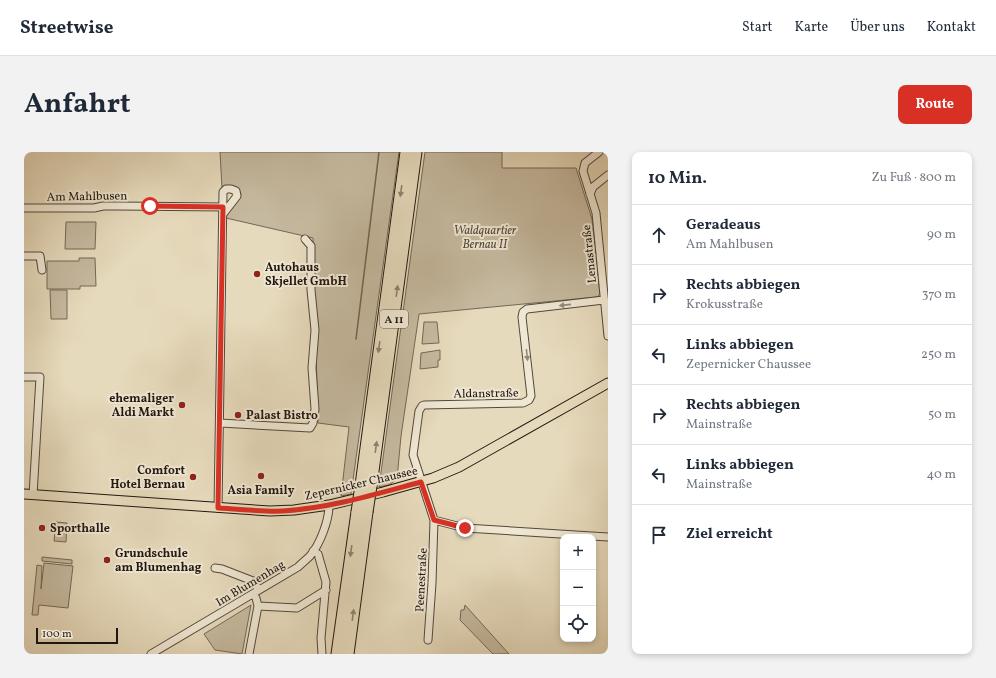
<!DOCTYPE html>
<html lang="de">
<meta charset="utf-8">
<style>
body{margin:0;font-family:Vollkorn,serif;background:#f2f2f3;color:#1f2937}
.controls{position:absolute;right:12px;bottom:12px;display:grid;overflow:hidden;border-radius:8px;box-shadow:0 2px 6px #0003}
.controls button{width:36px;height:36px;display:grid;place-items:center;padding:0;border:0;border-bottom:1px solid #e0e1e3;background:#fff;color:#1f2937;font:20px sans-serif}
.scale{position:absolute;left:12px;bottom:10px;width:82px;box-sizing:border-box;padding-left:4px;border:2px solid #211710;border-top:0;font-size:11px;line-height:14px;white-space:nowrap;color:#211710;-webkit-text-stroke:3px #efe7d3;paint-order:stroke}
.stop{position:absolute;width:12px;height:12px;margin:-9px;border:3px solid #d93025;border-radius:50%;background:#fff}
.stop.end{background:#d93025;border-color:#fff;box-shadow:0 1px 4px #0008}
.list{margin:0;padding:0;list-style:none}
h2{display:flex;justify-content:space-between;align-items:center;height:52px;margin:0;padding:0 16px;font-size:17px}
h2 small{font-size:13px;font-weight:400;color:#747a83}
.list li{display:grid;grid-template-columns:26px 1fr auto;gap:12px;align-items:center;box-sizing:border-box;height:60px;padding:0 16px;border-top:1px solid #e0e1e3}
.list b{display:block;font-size:15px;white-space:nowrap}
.list p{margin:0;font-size:13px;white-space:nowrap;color:#747a83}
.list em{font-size:13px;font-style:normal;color:#747a83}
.icon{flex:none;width:22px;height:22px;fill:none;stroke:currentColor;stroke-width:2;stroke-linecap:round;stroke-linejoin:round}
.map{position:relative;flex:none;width:584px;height:502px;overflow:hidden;border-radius:8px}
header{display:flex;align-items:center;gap:24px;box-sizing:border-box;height:56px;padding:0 20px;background:#fff;border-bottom:1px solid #e0e1e3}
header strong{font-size:19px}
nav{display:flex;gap:22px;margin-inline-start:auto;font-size:14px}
.intro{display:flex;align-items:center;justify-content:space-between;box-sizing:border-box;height:96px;padding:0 24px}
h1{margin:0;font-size:28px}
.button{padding:10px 18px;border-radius:8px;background:#d93025;color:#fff;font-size:14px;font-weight:700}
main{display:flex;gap:24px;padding:0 24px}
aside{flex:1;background:#fff;border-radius:8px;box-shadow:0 2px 6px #0003}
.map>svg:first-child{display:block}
</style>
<header>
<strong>Streetwise</strong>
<nav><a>Start</a><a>Karte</a><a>Über uns</a><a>Kontakt</a></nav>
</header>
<div class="intro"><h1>Anfahrt</h1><a class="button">Route</a></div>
<main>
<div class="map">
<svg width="584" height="502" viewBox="0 0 584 502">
<rect width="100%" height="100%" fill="#e6dabc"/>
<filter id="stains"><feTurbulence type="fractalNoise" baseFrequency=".005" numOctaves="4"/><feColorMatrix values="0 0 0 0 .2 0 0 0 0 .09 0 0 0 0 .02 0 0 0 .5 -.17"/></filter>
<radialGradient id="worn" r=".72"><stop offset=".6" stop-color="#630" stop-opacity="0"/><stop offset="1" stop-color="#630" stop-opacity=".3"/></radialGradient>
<!-- green -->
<path fill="#c5b99f" stroke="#736858" d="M 196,0 L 375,0 L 327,342 L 317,344 L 325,275 L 294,271 L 289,86 L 202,66 C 203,57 215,52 217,42 L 213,36 L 198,36 Z
M 401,0 L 478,0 L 478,16 L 552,16 L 568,67 L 576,142 L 573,145 L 395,162 L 377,284 L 373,327 L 365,333 L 355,335 Z
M 42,70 L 72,70 L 71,97 L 41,97 Z
M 55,106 L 71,106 L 72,134 L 56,134 L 56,137 L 23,137 L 23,109 L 55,109 Z
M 26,138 L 43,138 L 43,167 L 27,167 Z
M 400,170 L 413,170 L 415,191 L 398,192 Z
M 416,198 L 416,208 L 414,208 L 414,215 L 396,217 L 397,201 Z
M 32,370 L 43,371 L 42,390 L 30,389 Z
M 18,405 L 48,408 L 48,412 L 18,409 Z
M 20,411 L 49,414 L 44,456 L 15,453 L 14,463 L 8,463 L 13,413 L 18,414 L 17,437 Z
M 227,453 L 218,502 L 191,498 L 180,482 Z
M 441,453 L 485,502 L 469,502 L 436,468 L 437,458 L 440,458 Z"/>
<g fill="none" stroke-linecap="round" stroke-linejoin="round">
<!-- stream -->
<path stroke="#6f6454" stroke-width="1.5" d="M 332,187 L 355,0"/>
<defs>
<path id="minor" d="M 575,0 L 561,11 L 559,19 L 572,61 L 584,184
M 566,42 L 569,35 L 584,23
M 0,56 L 70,56 L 79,54 L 95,54 L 199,55
M 0,104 L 16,104 L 18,118
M 580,148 L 503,157 L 499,160 L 498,165 L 507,244 L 505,248 L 499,251 L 400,253 L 398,254 L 395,259 L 389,303 L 410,368 L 441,376 L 584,385
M 0,225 L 16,225 L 9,343
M 196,271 L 286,276 L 289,271 L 291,257 L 288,216 L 291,178 L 287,138 L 287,94 L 281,87
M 194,356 L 199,40 L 202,37 L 207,37 L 212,39 L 213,44 L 199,62
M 289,399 L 294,402 L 302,430 L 297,486 L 298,502
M 191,416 L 198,417 L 229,429 L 235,438
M 234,454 L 273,456 L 302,438
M 404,488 L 408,431 L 410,368
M 127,502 L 274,415 C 278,411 282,408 286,404 C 296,392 305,369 305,353
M 225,502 L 234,454 L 232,446 L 229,442"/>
<path id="major" d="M 0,342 L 246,359 L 270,358 L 305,353 L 359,340 L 409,326 L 435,315 L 584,231"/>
<path id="highway" d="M 337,333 L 382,0
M 347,334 L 392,0
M 313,502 L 333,360
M 324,502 L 343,360"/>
</defs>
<!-- minor casing -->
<use href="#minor" stroke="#52483b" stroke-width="9"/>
<!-- major casing -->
<use href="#major" stroke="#211710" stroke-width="11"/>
<!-- highway casing -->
<use href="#highway" stroke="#211710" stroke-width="13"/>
<!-- minor -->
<use href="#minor" stroke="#efe7d3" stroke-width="7"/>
<!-- major -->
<use href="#major" stroke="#e6dabc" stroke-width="9"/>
<!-- highway -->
<use href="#highway" stroke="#e6dabc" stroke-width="11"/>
<defs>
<path id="highway-bridge" d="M 333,360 L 337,333
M 343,360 L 347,334"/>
</defs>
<!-- highway-bridge casing -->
<use href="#highway-bridge" stroke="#211710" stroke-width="13" stroke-linecap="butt"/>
<!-- highway-bridge -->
<use href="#highway-bridge" stroke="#e6dabc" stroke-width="11"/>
</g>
<!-- one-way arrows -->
<defs><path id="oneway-solid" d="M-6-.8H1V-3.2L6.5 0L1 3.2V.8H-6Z"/></defs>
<g fill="#8d826f">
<use href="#oneway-solid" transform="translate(377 39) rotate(98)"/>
<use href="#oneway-solid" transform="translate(373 139) rotate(-82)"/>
<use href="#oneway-solid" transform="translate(355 195) rotate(98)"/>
<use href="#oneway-solid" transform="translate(352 295) rotate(-82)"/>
<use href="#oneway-solid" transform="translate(327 399) rotate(98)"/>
<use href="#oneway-solid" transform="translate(329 463) rotate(-82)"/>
</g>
<g fill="#92897b">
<use href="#oneway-solid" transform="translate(541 153) rotate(174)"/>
<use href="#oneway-solid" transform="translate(503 203) rotate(84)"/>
</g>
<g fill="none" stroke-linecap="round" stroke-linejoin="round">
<!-- route -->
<path stroke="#d93025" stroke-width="5" d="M 126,54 L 199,55 L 194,356 C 216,357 238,360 259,359 C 306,356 352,342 397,330 L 410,368 L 441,376"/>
</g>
<!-- markers -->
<g fill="#8f2418" stroke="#efe7d3" stroke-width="1.5">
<circle cx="233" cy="122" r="4"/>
<circle cx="158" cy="253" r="4"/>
<circle cx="214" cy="263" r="4"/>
<circle cx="237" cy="324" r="4"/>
<circle cx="169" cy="325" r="4"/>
<circle cx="18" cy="376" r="4"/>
<circle cx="83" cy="408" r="4"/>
</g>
<g text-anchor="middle" stroke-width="4" stroke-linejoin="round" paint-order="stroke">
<!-- shield labels -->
<rect fill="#efe7d3" stroke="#5f554a" stroke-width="1" x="356" y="158" width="28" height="18" rx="3"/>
<g font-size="11" font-weight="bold" fill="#211710">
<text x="370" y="171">A 11</text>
</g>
<!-- street labels -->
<g font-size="12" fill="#211710" stroke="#efe7d3">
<text transform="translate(63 44) rotate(-1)" y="4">Am Mahlbusen</text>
<text transform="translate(565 102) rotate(-96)" y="4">Lenastraße</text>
<text transform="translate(462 241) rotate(-1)" y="4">Aldanstraße</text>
<text transform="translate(337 331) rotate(-13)" y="4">Zepernicker Chaussee</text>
<text transform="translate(397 428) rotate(-87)" y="4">Peenestraße</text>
<text transform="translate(226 431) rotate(-31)" y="4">Im Blumenhag</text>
</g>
<!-- park labels -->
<g font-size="12" font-style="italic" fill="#52483b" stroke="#efe7d3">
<text x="461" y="82">Waldquartier<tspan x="461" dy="14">Bernau II</tspan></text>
</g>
<!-- poi labels -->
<g font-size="12" font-weight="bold" fill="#211710" stroke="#efe7d3" text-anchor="start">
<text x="241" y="119">Autohaus<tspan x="241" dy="14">Skjellet GmbH</tspan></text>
<text x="150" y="250" text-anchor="end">ehemaliger<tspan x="150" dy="14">Aldi Markt</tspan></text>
<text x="222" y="267">Palast Bistro</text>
<text x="161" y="322" text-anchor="end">Comfort<tspan x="161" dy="14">Hotel Bernau</tspan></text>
<text x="237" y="342" text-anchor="middle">Asia Family</text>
<text x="26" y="380">Sporthalle</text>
<text x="91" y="405">Grundschule<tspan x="91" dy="14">am Blumenhag</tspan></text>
</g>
</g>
<rect width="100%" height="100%" filter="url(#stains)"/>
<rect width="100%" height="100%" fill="url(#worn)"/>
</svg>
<div class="controls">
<button>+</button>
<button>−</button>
<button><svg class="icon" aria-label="locate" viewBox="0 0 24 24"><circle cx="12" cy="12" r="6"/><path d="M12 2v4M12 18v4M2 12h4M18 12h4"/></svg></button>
</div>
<div class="scale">100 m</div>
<div class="stop" style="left:126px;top:54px"></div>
<div class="stop end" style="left:441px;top:376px"></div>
</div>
<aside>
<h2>10 Min.<small>Zu Fuß · 800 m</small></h2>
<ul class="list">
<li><svg class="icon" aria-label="ahead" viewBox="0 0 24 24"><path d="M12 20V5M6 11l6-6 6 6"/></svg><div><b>Geradeaus</b><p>Am Mahlbusen</p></div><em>90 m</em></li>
<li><svg class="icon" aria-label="right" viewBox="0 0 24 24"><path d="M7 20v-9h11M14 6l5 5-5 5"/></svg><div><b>Rechts abbiegen</b><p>Krokusstraße</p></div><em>370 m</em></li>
<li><svg class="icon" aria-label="left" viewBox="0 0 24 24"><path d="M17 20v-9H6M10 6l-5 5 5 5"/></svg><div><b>Links abbiegen</b><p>Zepernicker Chaussee</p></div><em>250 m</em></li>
<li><svg class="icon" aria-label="right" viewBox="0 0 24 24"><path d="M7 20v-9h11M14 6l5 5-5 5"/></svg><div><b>Rechts abbiegen</b><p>Mainstraße</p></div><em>50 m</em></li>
<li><svg class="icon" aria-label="left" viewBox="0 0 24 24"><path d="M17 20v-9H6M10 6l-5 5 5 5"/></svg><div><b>Links abbiegen</b><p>Mainstraße</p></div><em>40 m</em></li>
<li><svg class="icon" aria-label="arrive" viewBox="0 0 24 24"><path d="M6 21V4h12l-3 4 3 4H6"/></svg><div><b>Ziel erreicht</b></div></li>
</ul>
</aside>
</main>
